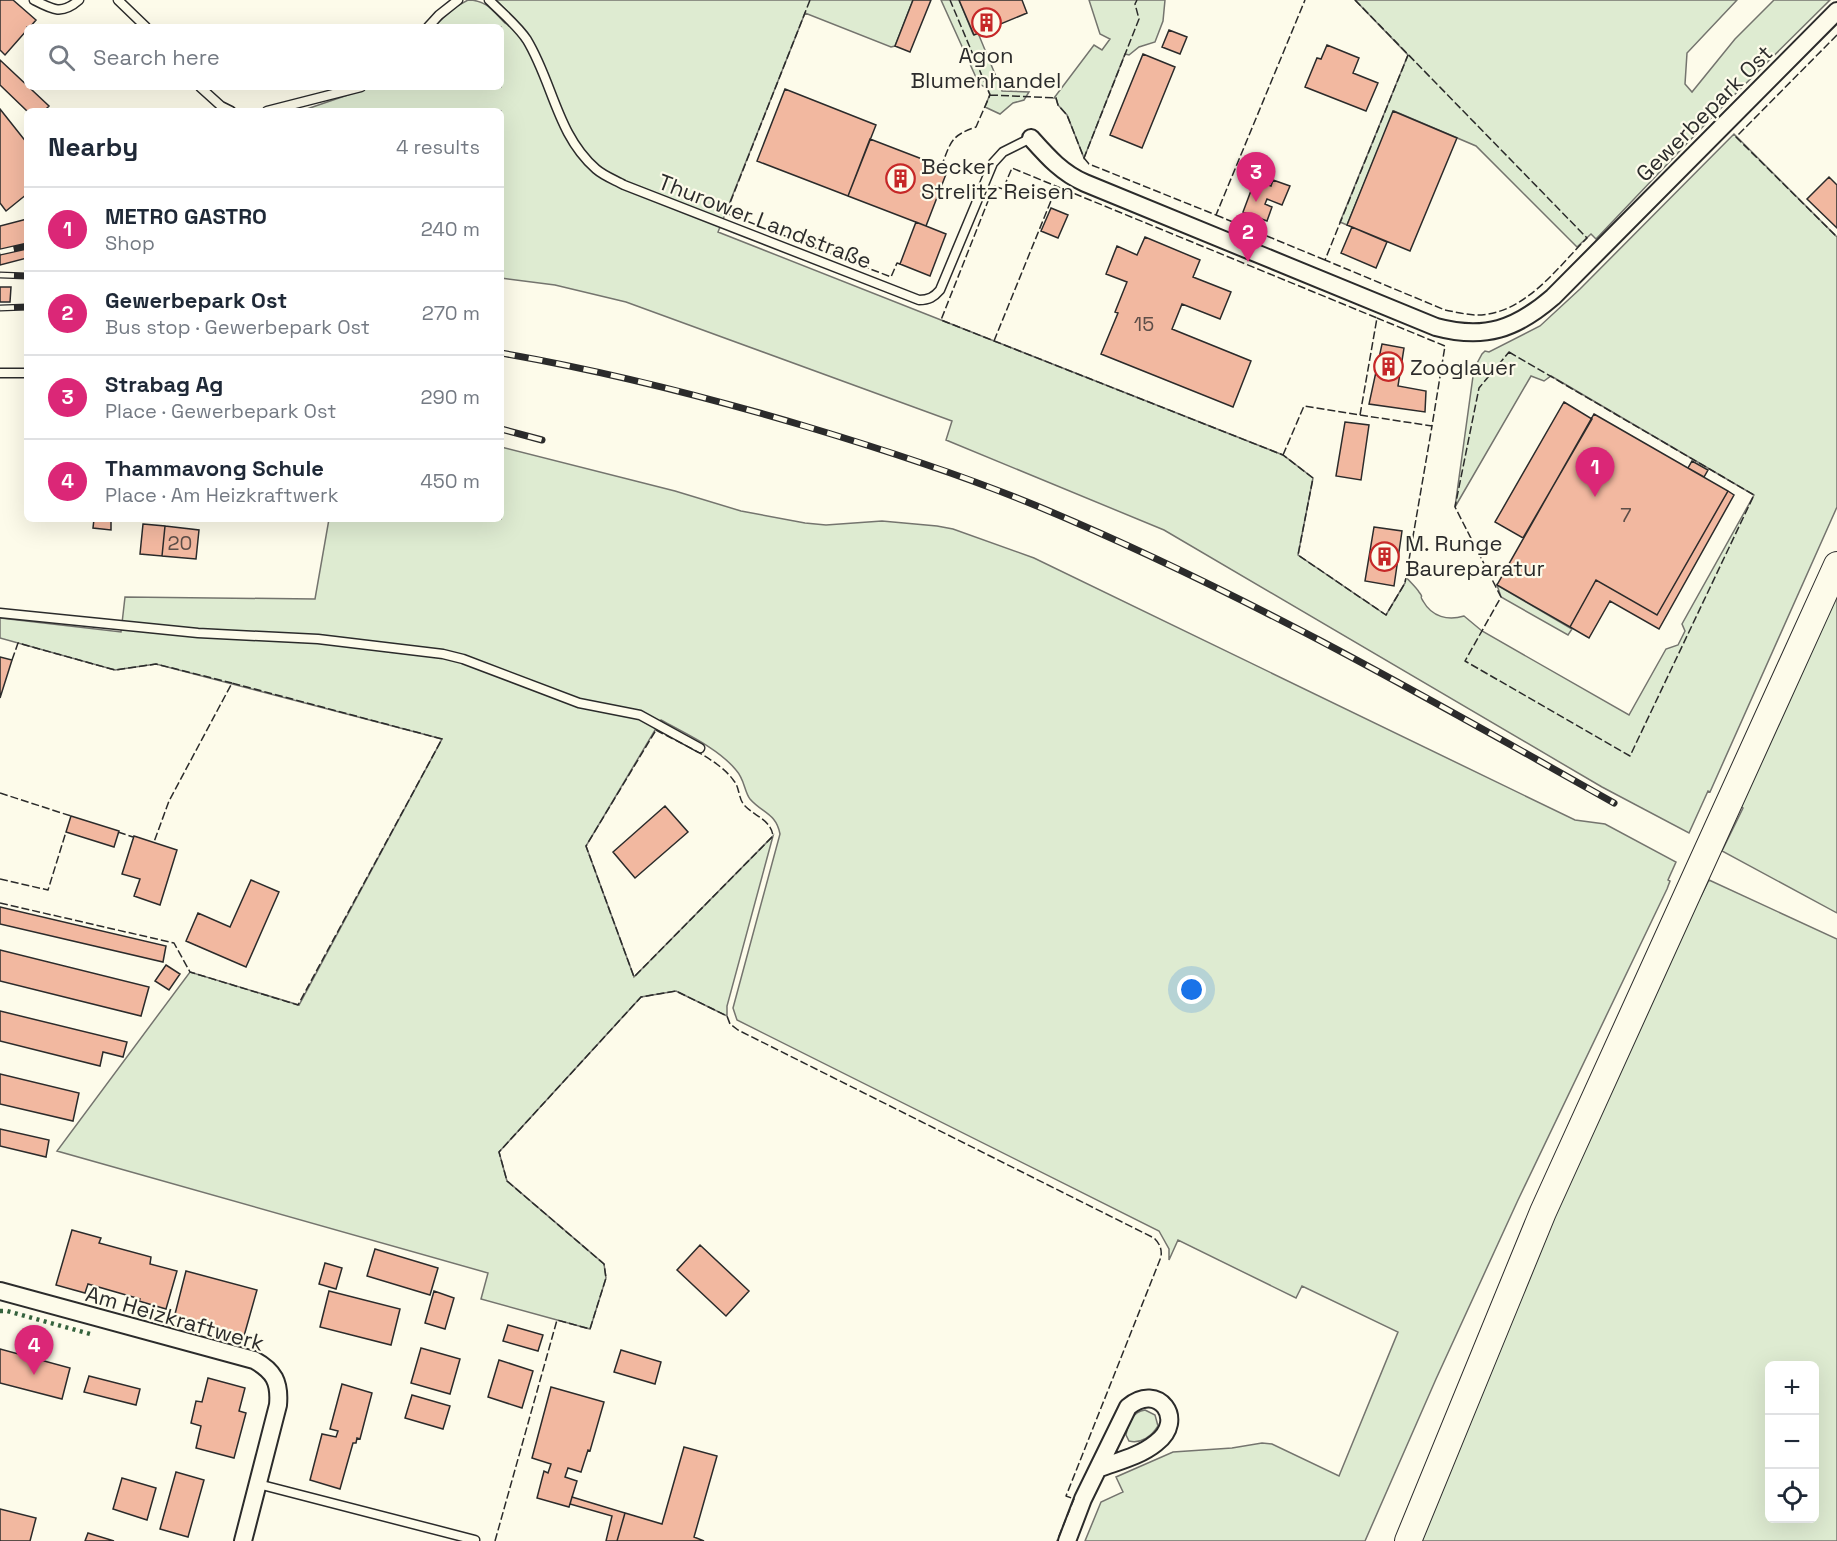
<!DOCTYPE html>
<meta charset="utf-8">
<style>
body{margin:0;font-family:"Space Grotesk",sans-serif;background:#f2f2f3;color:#1f2937}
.controls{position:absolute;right:18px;bottom:18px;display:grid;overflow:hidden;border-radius:9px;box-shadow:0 6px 24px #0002}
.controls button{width:54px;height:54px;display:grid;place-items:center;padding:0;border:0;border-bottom:2px solid #e0e1e3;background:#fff;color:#1f2937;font:30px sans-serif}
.you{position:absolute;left:1192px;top:990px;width:21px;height:21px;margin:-15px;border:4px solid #fff;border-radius:50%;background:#1a73e8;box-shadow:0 0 0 9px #1a73e833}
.badge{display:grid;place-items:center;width:39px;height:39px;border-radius:50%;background:#db2777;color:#fff;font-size:20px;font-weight:700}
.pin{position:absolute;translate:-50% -50px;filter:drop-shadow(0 2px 3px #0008)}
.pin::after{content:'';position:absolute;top:32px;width:21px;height:18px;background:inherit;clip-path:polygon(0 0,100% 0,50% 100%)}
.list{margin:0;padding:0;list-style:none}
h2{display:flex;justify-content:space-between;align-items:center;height:78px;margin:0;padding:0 24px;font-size:26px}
h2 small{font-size:20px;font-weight:400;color:#747a83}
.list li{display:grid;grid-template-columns:39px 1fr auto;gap:18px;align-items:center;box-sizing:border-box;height:84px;padding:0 24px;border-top:2px solid #e0e1e3}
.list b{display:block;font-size:22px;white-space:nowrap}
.list p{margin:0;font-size:20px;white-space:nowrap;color:#747a83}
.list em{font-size:20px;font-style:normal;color:#747a83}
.icon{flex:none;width:33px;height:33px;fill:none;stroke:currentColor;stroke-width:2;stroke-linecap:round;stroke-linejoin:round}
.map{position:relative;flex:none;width:1837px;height:1541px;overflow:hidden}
.search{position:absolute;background:#fff;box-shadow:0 6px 24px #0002;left:24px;top:24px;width:480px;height:66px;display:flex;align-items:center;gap:15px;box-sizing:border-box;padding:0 21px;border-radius:9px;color:#747a83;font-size:22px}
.panel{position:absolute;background:#fff;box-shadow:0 6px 24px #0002;left:24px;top:108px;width:480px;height:414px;border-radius:9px}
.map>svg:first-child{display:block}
</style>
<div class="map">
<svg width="1837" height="1541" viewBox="0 0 1837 1541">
<rect width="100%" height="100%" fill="#fdfbea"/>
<!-- green -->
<path fill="#deebd1" stroke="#74746e" stroke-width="1.5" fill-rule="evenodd" d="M 468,0 C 487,0 493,11 505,23 L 507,11 L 496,0 L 913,0 L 895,46 L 891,47 L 805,13 L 718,232 L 1283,455 L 1313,478 L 1298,555 L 1386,615 L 1405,583 L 1406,577 C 1410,582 1416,587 1419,592 C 1425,600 1418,593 1423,601 C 1432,617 1448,621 1464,616 L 1482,631 L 1629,715 L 1666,649 L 1678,645 L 1685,631 L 1682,624 L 1754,495 L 1551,376 L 1544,381 L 1531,376 L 1455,507 L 1474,369 L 1482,354 L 1485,351 L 1489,352 L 1540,326 L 1580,289 L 1734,134 L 1837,237 L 1837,507 L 1710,792 L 1708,791 L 1689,833 L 1602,787 L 1164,530 L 946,440 L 952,421 L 626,302 L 555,285 L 501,278 L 501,111 L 301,111 L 371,87 L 501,87 L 501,27 L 433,27 L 457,6 Z
M 941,0 L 959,0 L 973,34 L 978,33 L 1002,91 L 1029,92 L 1024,100 L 1013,103 L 1000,114 L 985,107 L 990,94 L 987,88 L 979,84 Z
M 1089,0 L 1165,0 L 1163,21 L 1155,42 L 1139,47 L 1129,55 L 1125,54 L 1084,158 L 1067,115 L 1058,105 L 1056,98 L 1054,98 L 1094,45 L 1102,50 L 1110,39 L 1100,34 Z
M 1355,0 L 1737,0 L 1687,53 L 1685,84 L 1692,92 L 1735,39 L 1774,0 L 1830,0 L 1714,115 L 1596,239 L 1591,234 L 1577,247 L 1476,146 L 1394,111 L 1347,225 L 1340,222 L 1408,55 Z
M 501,447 L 675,491 L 741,511 L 805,523 L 826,525 L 882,521 L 937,526 L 953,529 L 1034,558 L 1575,820 L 1605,824 L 1676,862 L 1668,880 L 1670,881 L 1667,889 L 1518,1200 L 1436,1379 L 1365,1541 L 1085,1541 L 1101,1502 L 1123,1492 L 1116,1477 L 1173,1452 L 1232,1448 L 1262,1443 L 1272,1444 L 1339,1476 L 1398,1332 L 1302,1286 L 1296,1298 L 1178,1240 L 1169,1260 L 1169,1249 L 1159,1231 L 737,1020 L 733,1008 L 780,834 C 776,813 762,813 750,799 C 744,791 745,780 736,770 C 718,748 686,734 661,720 L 586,846 L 634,977 L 773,836 L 727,1006 L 727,1016 L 676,991 L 641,997 L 499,1152 L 507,1181 L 604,1264 L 606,1278 L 590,1329 L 481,1299 L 488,1273 L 57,1151 L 190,972 L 299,1005 L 442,739 L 156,664 L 115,670 L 0,638 L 0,618 L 121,632 L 125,597 L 315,599 L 329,519 L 501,519 Z
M 1497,585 L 1572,629 L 1568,635 L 1501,597 Z
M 1837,591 L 1837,913 L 1722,851 L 1743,808 L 1738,805 Z
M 1709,880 L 1837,939 L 1837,1541 L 1420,1541 L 1536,1253 L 1697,894 L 1701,896 ZM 1770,1366 L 1814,1366 L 1814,1518 L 1770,1518 Z
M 1145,1410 L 1155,1415 L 1158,1426 C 1152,1436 1141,1444 1129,1441 L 1126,1435 C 1128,1423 1132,1412 1145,1410 Z"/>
<!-- building -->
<path fill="#f2b8a0" stroke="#2b2b2b" stroke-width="1.5" d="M 0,0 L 13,0 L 36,20 L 30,27 L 27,27 L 27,30 L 5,55 L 0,50 Z
M 913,0 L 931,0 L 910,52 L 895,46 Z
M 959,0 L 1022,0 L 1027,13 L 974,35 Z
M 1169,30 L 1187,37 L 1180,54 L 1162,47 Z
M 1327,45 L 1359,58 L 1353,73 L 1378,83 L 1366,111 L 1305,87 L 1317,58 L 1321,59 Z
M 1143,54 L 1175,67 L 1142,148 L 1110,135 Z
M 0,60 L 49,106 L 44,111 L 27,111 L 0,85 Z
M 785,89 L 876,125 L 848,196 L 757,161 Z
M 0,109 L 27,143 L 27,194 L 6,211 L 0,203 Z
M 1393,111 L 1457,138 L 1410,251 L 1347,225 Z
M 870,139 L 948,169 L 926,226 L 848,196 Z
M 1829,177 L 1837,185 L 1837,228 L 1807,199 Z
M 1255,180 L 1271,186 L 1273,180 L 1290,186 L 1282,205 L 1267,199 L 1265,204 L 1272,207 L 1267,221 L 1243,212 Z
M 1051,208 L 1068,215 L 1058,238 L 1041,231 Z
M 27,219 L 27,258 L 0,265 L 0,226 Z
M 916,222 L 946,234 L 930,276 L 900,264 Z
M 1352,227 L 1387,242 L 1376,268 L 1341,253 Z
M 1145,237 L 1200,260 L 1193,277 L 1231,292 L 1220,319 L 1182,304 L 1172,329 L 1251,361 L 1233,407 L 1101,354 L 1118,313 L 1115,312 L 1127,282 L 1106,274 L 1117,246 L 1137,255 Z
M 0,287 L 11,287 L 10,302 L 0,302 Z
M 1382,344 L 1404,348 L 1398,386 L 1426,391 L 1425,412 L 1369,404 Z
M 1564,402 L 1592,419 L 1523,538 L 1495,522 Z
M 1594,414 L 1728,491 L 1657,615 L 1596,580 L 1570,627 L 1497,585 Z
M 1345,422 L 1369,425 L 1361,480 L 1336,476 Z
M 1692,461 L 1708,470 L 1704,477 L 1688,468 Z
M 1728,491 L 1734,495 L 1659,629 L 1610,601 L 1589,638 L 1570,627 L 1596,580 L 1657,615 Z
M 94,519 L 111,519 L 111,530 L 93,528 Z
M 143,524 L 165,526 L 162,556 L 140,554 Z
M 165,526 L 199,530 L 196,559 L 162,556 Z
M 1374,527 L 1402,531 L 1394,586 L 1365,581 Z
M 0,657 L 12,660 L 0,698 Z
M 665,806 L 688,832 L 635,878 L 613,852 Z
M 71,816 L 119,831 L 114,847 L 66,832 Z
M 134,836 L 177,850 L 160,905 L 134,896 L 140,879 L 122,874 Z
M 251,880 L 279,892 L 246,967 L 186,941 L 198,913 L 230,927 Z
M 0,907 L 166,946 L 163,962 L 0,924 Z
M 0,950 L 149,987 L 141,1016 L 0,981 Z
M 166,965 L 180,974 L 169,990 L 155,981 Z
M 0,1011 L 127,1042 L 123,1057 L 103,1052 L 100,1066 L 0,1041 Z
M 0,1074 L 79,1093 L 73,1121 L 0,1104 Z
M 0,1129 L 49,1140 L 46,1157 L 0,1146 Z
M 72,1230 L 101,1238 L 99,1243 L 151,1257 L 150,1264 L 177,1271 L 166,1309 L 139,1301 L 140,1299 L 88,1284 L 85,1293 L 56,1285 Z
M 700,1245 L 749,1291 L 726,1316 L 677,1270 Z
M 375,1249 L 438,1268 L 430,1295 L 367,1276 Z
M 325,1263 L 342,1268 L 336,1289 L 319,1284 Z
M 186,1271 L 257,1290 L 244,1336 L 174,1318 Z
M 329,1291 L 400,1309 L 391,1345 L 320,1327 Z
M 434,1291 L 454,1298 L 445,1329 L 425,1323 Z
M 508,1325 L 543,1335 L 538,1351 L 503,1341 Z
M 421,1348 L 460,1359 L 450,1394 L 411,1383 Z
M 0,1349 L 70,1368 L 62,1399 L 0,1383 Z
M 621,1350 L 661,1362 L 655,1384 L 614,1372 Z
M 499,1360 L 533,1371 L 522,1408 L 488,1397 Z
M 89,1376 L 140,1389 L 136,1405 L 84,1392 Z
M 208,1378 L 245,1388 L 239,1411 L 246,1413 L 234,1458 L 196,1448 L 201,1426 L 191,1423 L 196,1401 L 202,1402 Z
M 342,1384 L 372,1393 L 360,1439 L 357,1438 L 356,1443 L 353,1443 L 340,1489 L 310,1480 L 322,1434 L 336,1437 L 338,1431 L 330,1429 Z
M 551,1387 L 604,1402 L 590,1451 L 588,1450 L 581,1472 L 568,1468 L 565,1477 L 577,1481 L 569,1507 L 537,1498 L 544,1471 L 548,1473 L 551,1464 L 532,1458 Z
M 412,1395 L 450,1406 L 443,1429 L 405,1418 Z
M 684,1447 L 717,1456 L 694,1537 L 704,1541 L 617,1541 L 625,1513 L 662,1524 Z
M 176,1472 L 204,1480 L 188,1537 L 160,1529 Z
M 122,1478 L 156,1488 L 147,1520 L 113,1509 Z
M 572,1497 L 625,1513 L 617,1541 L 606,1541 L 612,1516 L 570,1504 Z
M 0,1509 L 36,1518 L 30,1541 L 0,1541 Z
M 88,1533 L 114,1541 L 85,1541 Z"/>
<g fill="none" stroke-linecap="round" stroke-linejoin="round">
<defs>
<path id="lane" d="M 34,0 C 53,10 62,15 79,0
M 118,0 L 146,27
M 489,0 C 501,12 518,26 527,40 C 553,83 557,135 596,169 C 604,176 615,180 624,185 L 919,300 C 929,300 934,297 940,290 L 993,163 L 1003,152 L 1031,138
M 428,27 L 439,15 L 458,0
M 200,87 L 221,106 L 231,111
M 267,111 L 361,87
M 0,373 L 27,373
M 0,613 L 198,633 L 318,639 L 443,654 L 463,659 L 579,703 L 640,715 L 700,748
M 258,1484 L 475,1540"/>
<path id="street" d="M 1031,138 C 1048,157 1062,173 1085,183 L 1436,327 C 1485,340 1516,329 1553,297 L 1837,11
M 0,1291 L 254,1360 C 274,1371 280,1382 278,1405 L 243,1541
M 1067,1541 L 1083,1499 L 1128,1407 C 1158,1381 1187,1420 1156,1443 C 1140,1456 1119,1461 1100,1468"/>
<path id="primary" d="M 1408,1541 L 1543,1212 L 1837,565"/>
</defs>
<!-- lane casing -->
<use href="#lane" stroke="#2b2b2b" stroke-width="11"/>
<!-- street casing -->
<use href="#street" stroke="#2b2b2b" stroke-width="20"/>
<!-- primary casing -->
<use href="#primary" stroke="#2b2b2b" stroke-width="28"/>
<!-- lane -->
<use href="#lane" stroke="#fdfbea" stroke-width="8"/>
<!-- street -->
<use href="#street" stroke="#fdfbea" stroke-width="16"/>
<!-- primary -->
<use href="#primary" stroke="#fdfbea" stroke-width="26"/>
<defs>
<path id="rail" d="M 0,252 L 27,246
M 0,275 L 27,276
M 0,308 L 27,307
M 501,353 C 605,371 707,397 808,427 C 885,450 962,475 1037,506 C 1237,589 1426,697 1614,803
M 501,429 L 542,440"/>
</defs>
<!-- rail casing -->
<use href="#rail" stroke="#2b2b2b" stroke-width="7"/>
<!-- rail -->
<use href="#rail" stroke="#fdfbea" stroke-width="4.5" stroke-dasharray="14" stroke-linecap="butt"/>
<!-- hedge -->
<path stroke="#34623c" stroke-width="4.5" stroke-dasharray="3 4.5" stroke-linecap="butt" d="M 0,1311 L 7,1311 L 94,1335"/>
<!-- fence -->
<path stroke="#2b2b2b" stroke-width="1.5" stroke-dasharray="8 3" stroke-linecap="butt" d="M 810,0 L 726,213 L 891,277 L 897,263 L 900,264
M 1355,0 L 1587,238 C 1557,268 1525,314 1478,315 C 1467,315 1456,312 1445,310 L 1325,260 L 1408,55
M 1837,35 L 1736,137 L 1837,237
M 990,95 L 1056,98 L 1058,105 L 1067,115 L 1084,158 L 1139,19 L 1135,4 L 1137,0
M 1084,158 L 1089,164 L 1216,215 L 1305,0
M 941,167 C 951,142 950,136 976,127 L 990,95 L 950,0
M 1216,215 L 1325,260
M 994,341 L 1057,186
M 1509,352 L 1754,495 L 1630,756 L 1465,661 L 1501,597 L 1455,507 L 1479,388 Z
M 1360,415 L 1432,426 L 1445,346 L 1377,318
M 1283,455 L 1304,406 L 1360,415 L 1377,318 L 1012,168 L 1003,189 L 994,186 L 941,320 L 1283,455 L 1313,478 L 1298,555 L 1386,615 L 1405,583 L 1432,426
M 12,660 L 18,643 L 115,670 L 156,664 L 232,683
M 656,730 C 679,743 719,759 734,781 C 740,788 738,799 745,806 C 756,817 771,820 773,836 L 634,977 L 586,846 Z
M 0,793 L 71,816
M 118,832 L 133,837
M 0,879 L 48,890 L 66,832
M 0,903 L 174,943 L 190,972 L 298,1005 L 442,739 L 232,683 L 169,801 L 154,842
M 495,1541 L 557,1320 L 590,1329 L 606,1278 L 604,1264 L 507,1181 L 499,1152 L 641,997 L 676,991 L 727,1016 L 730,1024 L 738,1030 L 1154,1238 C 1160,1244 1162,1249 1161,1257 L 1066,1496 L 1074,1499 L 1057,1541"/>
</g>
<!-- icons -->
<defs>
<symbol id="building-ring" viewBox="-11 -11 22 22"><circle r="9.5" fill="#fdfbea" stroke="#c62828" stroke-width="1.5"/><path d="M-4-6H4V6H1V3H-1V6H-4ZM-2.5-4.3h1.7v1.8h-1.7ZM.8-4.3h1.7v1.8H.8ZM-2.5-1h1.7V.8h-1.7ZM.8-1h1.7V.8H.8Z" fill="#c62828"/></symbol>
</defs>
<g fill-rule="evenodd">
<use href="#building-ring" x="970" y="6" width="33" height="33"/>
<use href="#building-ring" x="884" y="162" width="33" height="33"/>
<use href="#building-ring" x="1372" y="350" width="33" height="33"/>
<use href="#building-ring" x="1368" y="540" width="33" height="33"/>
</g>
<g text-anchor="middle" stroke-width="4.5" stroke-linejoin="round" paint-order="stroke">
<!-- number labels -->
<g font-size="20" fill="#5d4e48">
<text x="1144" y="331">15</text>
<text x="1626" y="522">7</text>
<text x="180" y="550">20</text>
</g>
<!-- poi labels -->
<g font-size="22" fill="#2b2b2b" stroke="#fdfbea" text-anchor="start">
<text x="986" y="63" text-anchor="middle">Agon<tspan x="986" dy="25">Blumenhandel</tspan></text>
<text x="921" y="174">Becker<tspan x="921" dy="25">Strelitz Reisen</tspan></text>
<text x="1410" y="375">Zooglauer</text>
<text x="1405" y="551">M. Runge<tspan x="1405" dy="25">Baureparatur</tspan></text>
</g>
<!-- street labels -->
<g font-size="22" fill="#2b2b2b" stroke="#fdfbea">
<text transform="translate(1704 113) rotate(-45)" y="8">Gewerbepark Ost</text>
<text transform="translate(765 221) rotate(21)" y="8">Thurower Landstraße</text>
<text transform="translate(175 1318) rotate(16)" y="8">Am Heizkraftwerk</text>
</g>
</g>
</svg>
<div class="controls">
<button>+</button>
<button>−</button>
<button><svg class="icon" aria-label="locate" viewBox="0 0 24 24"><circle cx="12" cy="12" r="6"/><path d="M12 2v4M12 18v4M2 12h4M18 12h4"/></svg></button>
</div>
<div class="you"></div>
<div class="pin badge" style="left:1595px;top:497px">1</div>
<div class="pin badge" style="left:1248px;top:262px">2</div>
<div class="pin badge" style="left:1256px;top:202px">3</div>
<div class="pin badge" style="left:34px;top:1375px">4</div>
<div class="search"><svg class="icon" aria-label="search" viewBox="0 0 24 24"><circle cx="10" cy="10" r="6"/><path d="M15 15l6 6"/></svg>Search here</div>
<section class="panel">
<h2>Nearby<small>4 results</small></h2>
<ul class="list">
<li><span class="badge">1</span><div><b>METRO GASTRO</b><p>Shop</p></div><em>240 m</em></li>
<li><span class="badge">2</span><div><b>Gewerbepark Ost</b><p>Bus stop · Gewerbepark Ost</p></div><em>270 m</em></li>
<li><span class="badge">3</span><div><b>Strabag Ag</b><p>Place · Gewerbepark Ost</p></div><em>290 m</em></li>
<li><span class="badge">4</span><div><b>Thammavong Schule</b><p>Place · Am Heizkraftwerk</p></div><em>450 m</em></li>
</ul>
</section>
</div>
